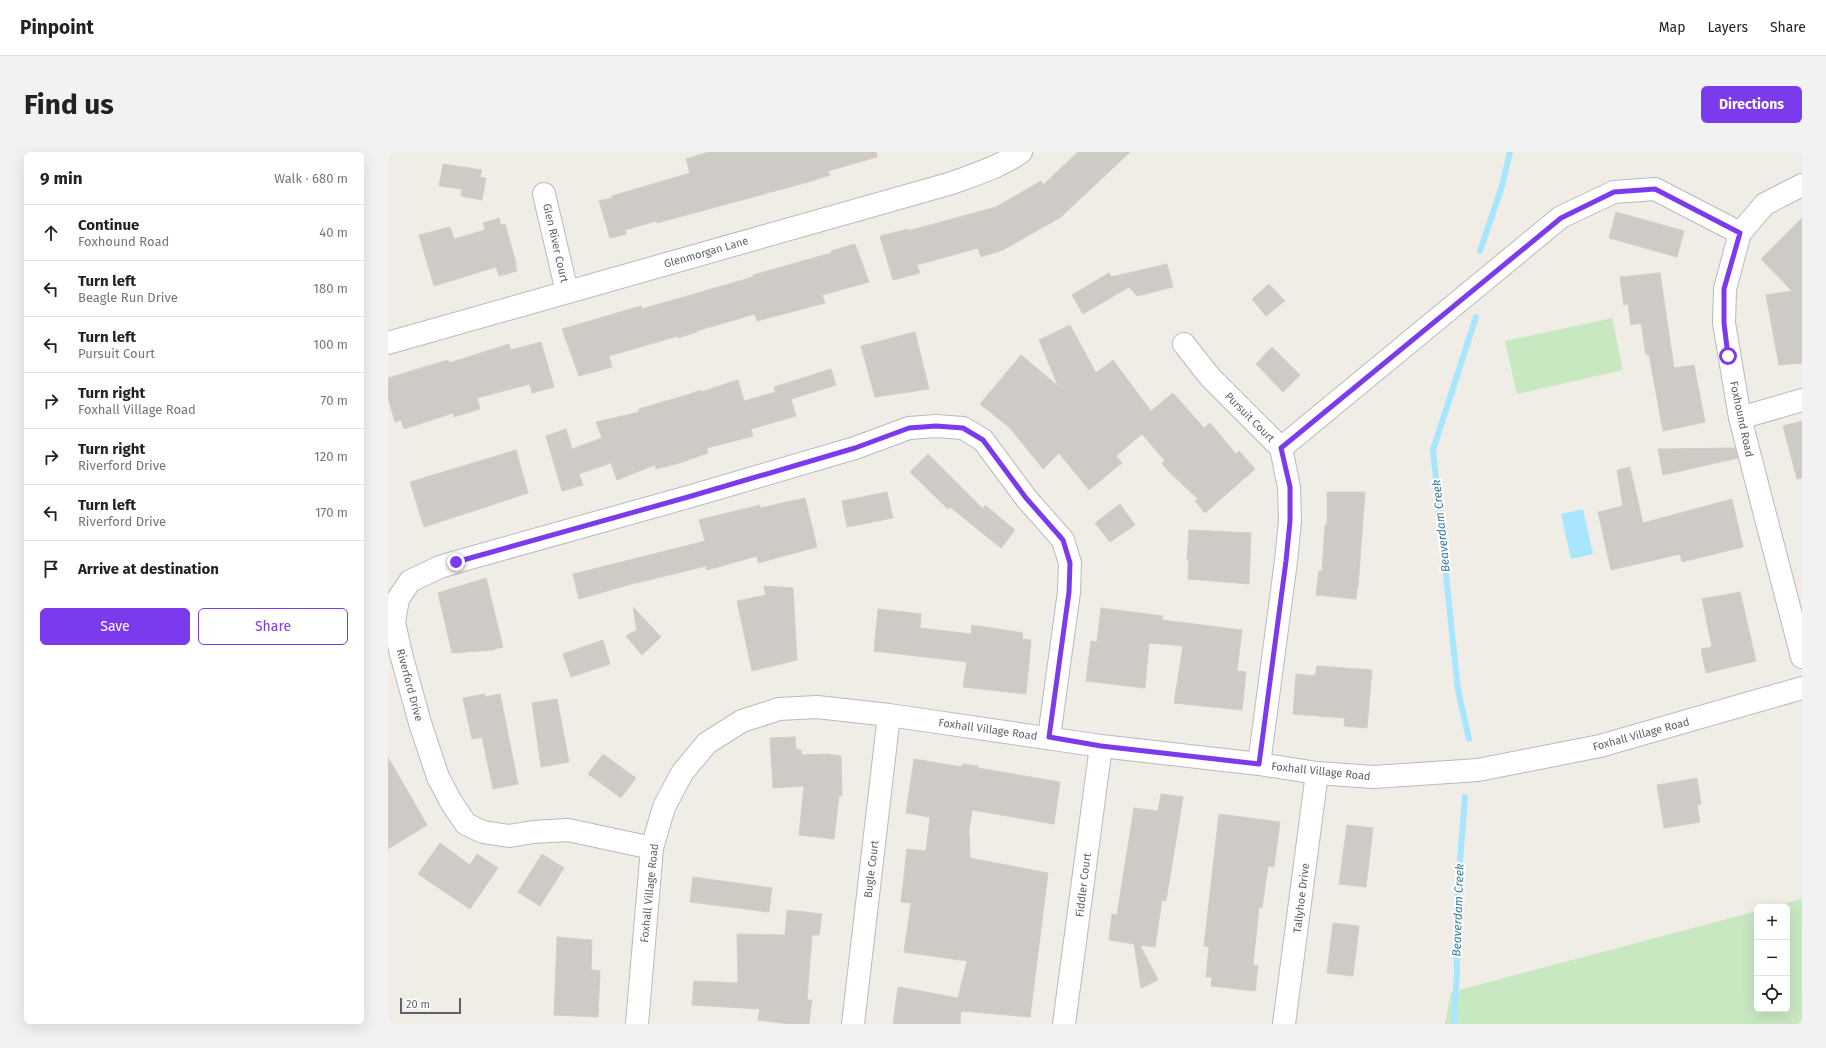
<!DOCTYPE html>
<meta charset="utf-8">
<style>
body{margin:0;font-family:"Fira Sans",sans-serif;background:#f2f2f2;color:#222}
.controls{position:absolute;right:12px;bottom:12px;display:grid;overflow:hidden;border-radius:6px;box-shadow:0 4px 16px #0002}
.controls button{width:36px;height:36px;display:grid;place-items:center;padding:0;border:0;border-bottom:1px solid #e0e0e0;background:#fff;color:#222;font:20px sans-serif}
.scale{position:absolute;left:12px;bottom:10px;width:61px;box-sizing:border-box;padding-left:4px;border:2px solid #5e6367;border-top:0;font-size:11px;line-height:14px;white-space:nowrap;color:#5e6367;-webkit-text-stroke:3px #fff;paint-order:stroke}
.stop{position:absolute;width:12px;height:12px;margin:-9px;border:3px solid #7c3aed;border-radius:50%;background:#fff}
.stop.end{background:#7c3aed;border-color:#fff;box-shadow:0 1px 4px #0008}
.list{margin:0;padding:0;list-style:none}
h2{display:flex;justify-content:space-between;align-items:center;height:52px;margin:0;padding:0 16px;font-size:17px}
h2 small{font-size:13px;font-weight:400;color:#767676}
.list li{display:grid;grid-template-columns:26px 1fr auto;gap:12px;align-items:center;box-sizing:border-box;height:56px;padding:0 16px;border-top:1px solid #e0e0e0}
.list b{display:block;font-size:15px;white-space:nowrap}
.list p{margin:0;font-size:13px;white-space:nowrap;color:#767676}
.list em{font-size:13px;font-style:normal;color:#767676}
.actions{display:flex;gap:8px;padding:12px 16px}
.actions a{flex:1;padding:9px 0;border:1px solid #7c3aed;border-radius:6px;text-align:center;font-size:14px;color:#7c3aed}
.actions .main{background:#7c3aed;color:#fff}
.icon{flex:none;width:22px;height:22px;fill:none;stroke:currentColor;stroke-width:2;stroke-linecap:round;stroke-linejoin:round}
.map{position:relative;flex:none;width:1414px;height:872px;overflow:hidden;border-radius:6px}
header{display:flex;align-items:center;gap:24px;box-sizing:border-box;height:56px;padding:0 20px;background:#fff;border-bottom:1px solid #e0e0e0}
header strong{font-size:19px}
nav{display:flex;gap:22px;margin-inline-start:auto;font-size:14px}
.intro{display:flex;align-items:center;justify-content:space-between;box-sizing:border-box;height:96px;padding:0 24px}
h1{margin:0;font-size:28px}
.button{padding:10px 18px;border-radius:6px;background:#7c3aed;color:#fff;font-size:14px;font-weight:700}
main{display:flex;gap:24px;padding:0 24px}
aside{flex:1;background:#fff;border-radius:6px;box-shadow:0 4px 16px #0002}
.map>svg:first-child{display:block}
</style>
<header>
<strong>Pinpoint</strong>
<nav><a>Map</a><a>Layers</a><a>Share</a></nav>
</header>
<div class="intro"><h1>Find us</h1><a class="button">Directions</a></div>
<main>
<aside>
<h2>9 min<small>Walk · 680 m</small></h2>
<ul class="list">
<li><svg class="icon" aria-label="ahead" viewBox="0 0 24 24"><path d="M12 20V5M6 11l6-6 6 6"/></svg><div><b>Continue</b><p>Foxhound Road</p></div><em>40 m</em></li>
<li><svg class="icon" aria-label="left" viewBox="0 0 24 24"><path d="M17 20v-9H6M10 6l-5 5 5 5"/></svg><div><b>Turn left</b><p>Beagle Run Drive</p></div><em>180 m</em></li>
<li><svg class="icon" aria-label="left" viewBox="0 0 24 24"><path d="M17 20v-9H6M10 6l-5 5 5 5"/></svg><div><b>Turn left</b><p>Pursuit Court</p></div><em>100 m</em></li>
<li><svg class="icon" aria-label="right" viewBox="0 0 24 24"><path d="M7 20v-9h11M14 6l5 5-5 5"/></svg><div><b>Turn right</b><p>Foxhall Village Road</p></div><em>70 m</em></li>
<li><svg class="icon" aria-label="right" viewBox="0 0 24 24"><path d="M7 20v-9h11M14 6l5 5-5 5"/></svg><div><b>Turn right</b><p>Riverford Drive</p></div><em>120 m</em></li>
<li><svg class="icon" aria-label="left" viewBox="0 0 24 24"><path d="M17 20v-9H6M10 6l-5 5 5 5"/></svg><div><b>Turn left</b><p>Riverford Drive</p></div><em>170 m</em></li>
<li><svg class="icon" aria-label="arrive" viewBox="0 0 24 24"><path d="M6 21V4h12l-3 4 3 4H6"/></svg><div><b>Arrive at destination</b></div></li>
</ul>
<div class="actions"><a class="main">Save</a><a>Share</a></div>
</aside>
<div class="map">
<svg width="1414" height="872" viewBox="0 0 1414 872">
<rect width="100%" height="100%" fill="#f0ede6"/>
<!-- green -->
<path fill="#c8e8c2" d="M 1224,166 L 1235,218 L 1129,242 L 1117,189 Z
M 1414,747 L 1414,872 L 1057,872 L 1063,840 L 1369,759 L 1369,857 L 1399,857 L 1399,755 L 1384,755 Z"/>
<!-- water -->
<path fill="#a8e5ff" d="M 1195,357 L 1205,402 L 1183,407 L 1173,362 Z"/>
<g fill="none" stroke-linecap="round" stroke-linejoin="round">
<!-- stream -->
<path stroke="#a8e5ff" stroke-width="6" d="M 1092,99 L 1114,34 L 1122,0
M 1081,587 L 1070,538 L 1045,298 L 1088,165
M 1066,872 L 1069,819 L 1068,787 L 1070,735 L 1077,645"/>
</g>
<!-- building -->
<path fill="#cecac5" stroke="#d6cec4" d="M 321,0 L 488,0 L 489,5 L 440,19 L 442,23 L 424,29 L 269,71 L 268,69 L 237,78 L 238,82 L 222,86 L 211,49 L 224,46 L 224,44 L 302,21 L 298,7 Z
M 690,0 L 742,0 L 673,65 L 615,98 L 593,105 L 590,96 L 529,113 L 532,121 L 505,128 L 492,84 L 520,77 L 520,79 L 608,55 L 653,29 L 655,33 Z
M 55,12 L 94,18 L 92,25 L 98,26 L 94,48 L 73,44 L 74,37 L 51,34 Z
M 1228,60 L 1296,79 L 1289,105 L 1221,86 Z
M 111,66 L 113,73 L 117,72 L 128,111 L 127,111 L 129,119 L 111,124 L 108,115 L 46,134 L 31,83 L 62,75 L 66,87 L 97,78 L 95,71 Z
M 1414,66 L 1414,211 L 1391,213 L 1378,143 L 1404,139 L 1373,107 Z
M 467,92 L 481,130 L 434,143 L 437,151 L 369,169 L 367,162 L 308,179 L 309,180 L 290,186 L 290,184 L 221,204 L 224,215 L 191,224 L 174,177 L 253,154 L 254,157 L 365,125 L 365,123 L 443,101 L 443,99 Z
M 779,112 L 785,135 L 749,144 L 741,135 L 695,162 L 684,143 L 721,121 L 723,125 Z
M 1272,121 L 1286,216 L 1306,213 L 1317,270 L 1275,279 L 1261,202 L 1258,203 L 1253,171 L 1243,173 L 1240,152 L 1236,153 L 1232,125 Z
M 881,132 L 897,149 L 878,164 L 864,147 Z
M 682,173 L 708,221 L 725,208 L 763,259 L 785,241 L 816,276 L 822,271 L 848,302 L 851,299 L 867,317 L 817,361 L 807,349 L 810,347 L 780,319 L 774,311 L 777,309 L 754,282 L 728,304 L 734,311 L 701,338 L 671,301 L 655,317 L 622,276 L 592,252 L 633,203 L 670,234 L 651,188 Z
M 527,180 L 541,237 L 487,245 L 473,194 Z
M 153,190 L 166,235 L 144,241 L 142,232 L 89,246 L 92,257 L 66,265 L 65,261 L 16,277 L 13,268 L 7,270 L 0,246 L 0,226 L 60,208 L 61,211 L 121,192 L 123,198 Z
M 884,195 L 912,223 L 895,240 L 868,212 Z
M 443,217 L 448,233 L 403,247 L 408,264 L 363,277 L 365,284 L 319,296 L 320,301 L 288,312 L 268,317 L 267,313 L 229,328 L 223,311 L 191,322 L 195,333 L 174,339 L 158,284 L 178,277 L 184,297 L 214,286 L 208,270 L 251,260 L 251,257 L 302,242 L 313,238 L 313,240 L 350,228 L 356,249 L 387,240 L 386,235 Z
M 1414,269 L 1414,326 L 1409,327 L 1395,274 Z
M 1347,296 L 1350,306 L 1275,323 L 1270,297 Z
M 128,298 L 140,341 L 36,375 L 22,330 Z
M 540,302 L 595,357 L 597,353 L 627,378 L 613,396 L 562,355 L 560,357 L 522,320 Z
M 1242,315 L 1255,371 L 1344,347 L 1355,395 L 1294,410 L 1292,402 L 1223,418 L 1210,360 L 1235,354 L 1229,318 Z
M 499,340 L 505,366 L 459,375 L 454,349 Z
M 939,340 L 977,340 L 970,436 L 969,436 L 968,447 L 928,443 L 931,419 L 934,419 L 937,373 L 939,373 Z
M 417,346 L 429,395 L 370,411 L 369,404 L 319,418 L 318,414 L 240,433 L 191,447 L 185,422 L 317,389 L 311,368 L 372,353 L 372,356 Z
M 732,352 L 747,373 L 722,390 L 707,371 Z
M 801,378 L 863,381 L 861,432 L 800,427 L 801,408 L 799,408 Z
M 98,426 L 115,495 L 104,498 L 64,501 L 50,441 Z
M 376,434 L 405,436 L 409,508 L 364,519 L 349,449 L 378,443 Z
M 1352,440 L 1368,509 L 1318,521 L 1313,497 L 1324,495 L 1314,447 Z
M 245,455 L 273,485 L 254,503 L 238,484 L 249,478 Z
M 713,456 L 775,464 L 774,468 L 854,478 L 849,519 L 858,520 L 854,558 L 786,551 L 795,494 L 761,491 L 757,536 L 698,529 L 703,489 L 709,490 Z
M 490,457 L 533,462 L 532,476 L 583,482 L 584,473 L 635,481 L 634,487 L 643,488 L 638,542 L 575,535 L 579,510 L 486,499 Z
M 215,488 L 222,512 L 183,525 L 175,502 Z
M 929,514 L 984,518 L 979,576 L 956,574 L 957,566 L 905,562 L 908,522 L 927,524 Z
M 97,542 L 97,545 L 112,542 L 130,632 L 105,637 L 94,585 L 84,587 L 75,546 Z
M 169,547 L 181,610 L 153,615 L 144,551 Z
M 407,585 L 408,597 L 413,598 L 414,603 L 439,602 L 453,604 L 454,644 L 451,644 L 446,687 L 411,683 L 416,634 L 385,636 L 382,586 Z
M 215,602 L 248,626 L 233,646 L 200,622 Z
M 0,605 L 39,673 L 0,697 Z
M 526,607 L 574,615 L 575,612 L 590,614 L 590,616 L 672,630 L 666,672 L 584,658 L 581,679 L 582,706 L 660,721 L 642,865 L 573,859 L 572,872 L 505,872 L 510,835 L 570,846 L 579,809 L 516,800 L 523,751 L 513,750 L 519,697 L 538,699 L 542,665 L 518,661 Z
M 1309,626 L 1313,652 L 1309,653 L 1312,670 L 1276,676 L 1269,633 Z
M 773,642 L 795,645 L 778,749 L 774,748 L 767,795 L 752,793 L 770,828 L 753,836 L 746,792 L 721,788 L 724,762 L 729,763 L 746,656 L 770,659 Z
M 831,662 L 892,670 L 886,715 L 880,714 L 874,756 L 871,755 L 865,813 L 870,814 L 867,839 L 823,834 L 824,825 L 818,825 L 821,795 L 816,794 Z
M 959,673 L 985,676 L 978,735 L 951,732 Z
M 52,691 L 82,713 L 89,702 L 110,716 L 82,757 L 30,722 Z
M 154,702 L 176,716 L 152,754 L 130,740 Z
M 305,725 L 384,736 L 381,760 L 302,750 Z
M 399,758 L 434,762 L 431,783 L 424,783 L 419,848 L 424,848 L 421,872 L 402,872 L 370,868 L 372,857 L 304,853 L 306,829 L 350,831 L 349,782 L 397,783 Z
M 945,771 L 971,774 L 965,824 L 939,821 Z
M 169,785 L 204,788 L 203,818 L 212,819 L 210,865 L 166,863 Z"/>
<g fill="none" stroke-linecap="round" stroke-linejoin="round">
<defs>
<path id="street" d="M 1414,33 L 1377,52 L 1352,81 L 1337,137 L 1336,171 L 1352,266 L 1414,505
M 156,42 L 179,140
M 0,191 L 564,31 C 588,22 612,15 633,0
M 796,192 L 822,225 L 893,296 L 901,335 L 902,369 L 898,409 L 871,612
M 1352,266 L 1414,248
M 893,296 L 1173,65 L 1226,40 L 1267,37 L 1352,81
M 264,696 L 180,678 L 145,680 L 121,684 L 95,680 L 78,672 L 63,650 L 50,625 L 32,571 L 13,502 L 6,470 L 10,447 L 22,429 L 52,415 L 68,410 L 300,345 L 467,296 L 521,276 L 548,274 L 575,276 L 595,288 L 638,346 L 675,388 L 682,411 L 681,440 L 661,585
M 249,872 L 264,696 L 276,655 L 294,621 L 319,591 L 354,569 L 391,557 L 429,555 L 501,563 L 713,594 L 871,612 L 929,621 L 986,625 L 1090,618 L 1212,594 L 1414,536
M 465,872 L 501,563
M 676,872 L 713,594
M 896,872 L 929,621"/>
</defs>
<!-- street casing -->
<use href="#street" stroke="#b7babd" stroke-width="24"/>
<!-- street -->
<use href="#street" stroke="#fff" stroke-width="22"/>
</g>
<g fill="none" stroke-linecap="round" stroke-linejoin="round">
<!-- route -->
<path stroke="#7c3aed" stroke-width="5" d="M 68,410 L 300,345 L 467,296 L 521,276 L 548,274 L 575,276 L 595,288 L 638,346 L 675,388 L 682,411 L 681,440 L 661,585 L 713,594 L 871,612 L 898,409 L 902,369 L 902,335 L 893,296 L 1173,66 L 1226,40 L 1267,37 L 1352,81 L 1336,137 L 1336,171 L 1340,204"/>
</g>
<g text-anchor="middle" stroke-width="4" stroke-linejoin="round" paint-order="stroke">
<!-- street labels -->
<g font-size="11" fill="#5e6367" stroke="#fff">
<text transform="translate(168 91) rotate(77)" y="4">Glen River Court</text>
<text transform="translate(318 100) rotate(-16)" y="4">Glenmorgan Lane</text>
<text transform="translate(862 265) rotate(45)" y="4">Pursuit Court</text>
<text transform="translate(1354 267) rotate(78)" y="4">Foxhound Road</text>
<text transform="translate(22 533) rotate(75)" y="4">Riverford Drive</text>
<text transform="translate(600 577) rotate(8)" y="4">Foxhall Village Road</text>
<text transform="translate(1253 582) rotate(-15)" y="4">Foxhall Village Road</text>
<text transform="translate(933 619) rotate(6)" y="4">Foxhall Village Road</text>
<text transform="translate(483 717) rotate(-83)" y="4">Bugle Court</text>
<text transform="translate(695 733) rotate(-83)" y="4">Fiddler Court</text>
<text transform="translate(261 741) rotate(-84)" y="4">Foxhall Village Road</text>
<text transform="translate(913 746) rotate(-83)" y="4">Tallyhoe Drive</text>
</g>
<!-- water labels -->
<g font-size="12" font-style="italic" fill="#3b7ca3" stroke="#fff">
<text transform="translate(1053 374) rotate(-96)" y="4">Beaverdam Creek</text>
<text transform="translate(1070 758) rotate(-88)" y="4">Beaverdam Creek</text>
</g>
</g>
</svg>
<div class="controls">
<button>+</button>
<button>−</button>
<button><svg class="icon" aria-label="locate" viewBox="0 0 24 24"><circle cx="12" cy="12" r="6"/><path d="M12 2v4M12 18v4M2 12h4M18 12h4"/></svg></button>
</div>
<div class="scale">20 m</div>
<div class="stop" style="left:1340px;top:204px"></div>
<div class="stop end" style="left:68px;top:410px"></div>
</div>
</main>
